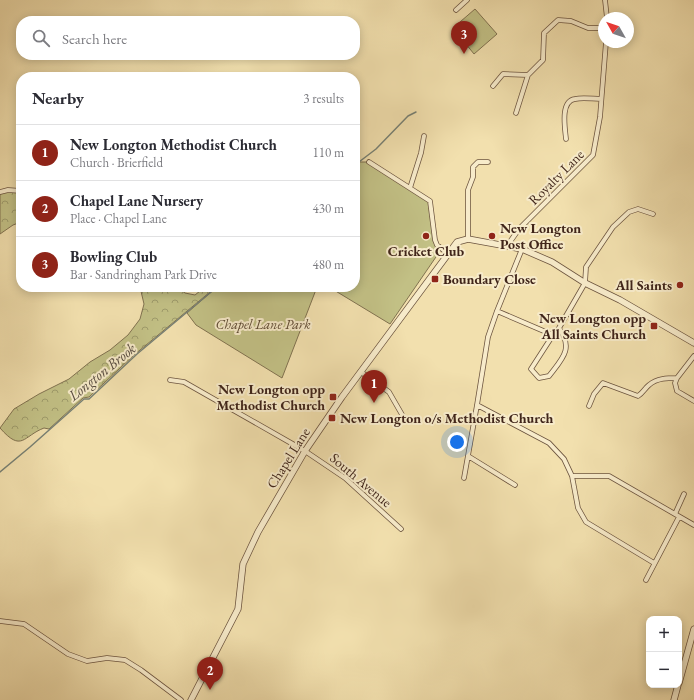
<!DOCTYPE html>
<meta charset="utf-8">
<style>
body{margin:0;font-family:"EB Garamond",serif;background:#f2f2f3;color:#2b2b33}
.controls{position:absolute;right:12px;bottom:12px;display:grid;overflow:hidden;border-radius:8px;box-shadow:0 2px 10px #0003}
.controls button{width:36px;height:36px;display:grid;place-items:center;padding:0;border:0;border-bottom:1px solid #e1e1e2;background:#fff;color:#2b2b33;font:20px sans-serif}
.compass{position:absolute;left:598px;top:12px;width:36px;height:36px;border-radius:50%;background:#fff;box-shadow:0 2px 10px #0003;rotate:310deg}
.you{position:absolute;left:457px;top:442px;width:14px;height:14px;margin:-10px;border:3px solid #fff;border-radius:50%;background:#1a73e8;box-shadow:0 0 0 6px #1a73e833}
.badge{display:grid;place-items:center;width:26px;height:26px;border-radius:50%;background:#8f2418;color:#fff;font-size:13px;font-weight:700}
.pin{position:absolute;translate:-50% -33px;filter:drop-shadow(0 1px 2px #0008)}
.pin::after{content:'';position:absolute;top:21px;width:14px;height:12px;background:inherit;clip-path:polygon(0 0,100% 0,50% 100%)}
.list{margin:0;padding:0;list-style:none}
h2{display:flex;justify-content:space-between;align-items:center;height:52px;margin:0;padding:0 16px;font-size:17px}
h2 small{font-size:13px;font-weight:400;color:#7c7c81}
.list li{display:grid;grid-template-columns:26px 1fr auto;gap:12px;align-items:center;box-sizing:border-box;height:56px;padding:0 16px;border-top:1px solid #e1e1e2}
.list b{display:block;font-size:15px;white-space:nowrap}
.list p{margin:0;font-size:13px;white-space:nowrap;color:#7c7c81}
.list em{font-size:13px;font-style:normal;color:#7c7c81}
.icon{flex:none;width:22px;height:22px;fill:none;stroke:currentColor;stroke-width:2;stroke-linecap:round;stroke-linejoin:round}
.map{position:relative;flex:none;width:694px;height:700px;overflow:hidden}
.search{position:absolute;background:#fff;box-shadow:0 2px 10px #0003;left:16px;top:16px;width:344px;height:44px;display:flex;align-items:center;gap:10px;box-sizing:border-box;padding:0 14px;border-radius:16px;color:#7c7c81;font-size:15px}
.panel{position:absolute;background:#fff;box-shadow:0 2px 10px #0003;left:16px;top:72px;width:344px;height:220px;border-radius:16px}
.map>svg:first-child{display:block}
</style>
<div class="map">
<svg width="694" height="700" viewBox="0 0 694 700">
<defs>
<pattern id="forest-crowns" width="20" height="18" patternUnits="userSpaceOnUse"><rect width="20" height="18" fill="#c2c085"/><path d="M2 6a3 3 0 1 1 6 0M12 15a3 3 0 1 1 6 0" fill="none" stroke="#9f9c6c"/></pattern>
</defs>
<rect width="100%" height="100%" fill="#f2e0ae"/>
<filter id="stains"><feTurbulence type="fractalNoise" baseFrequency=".005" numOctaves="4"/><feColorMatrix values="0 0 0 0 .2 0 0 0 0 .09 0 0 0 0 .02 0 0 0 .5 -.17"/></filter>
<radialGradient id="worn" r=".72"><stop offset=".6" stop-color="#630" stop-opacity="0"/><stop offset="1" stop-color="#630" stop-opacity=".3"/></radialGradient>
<!-- forest -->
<path fill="url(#forest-crowns)" stroke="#817250" d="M 5,191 L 21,193 L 21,222 L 13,225 L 0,234 L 0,193 Z
M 140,287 L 177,287 L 185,293 L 195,295 L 205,287 L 216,287 L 134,355 L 89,397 L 83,398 L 49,429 L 44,428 C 23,436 22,453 0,428 L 14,409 L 39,394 L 69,379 L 90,362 L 110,350 L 128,335 L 140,319 L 144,304 Z"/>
<!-- park -->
<path fill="#c2c085" stroke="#817250" d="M 475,9 L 497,34 L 474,54 L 453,28 Z
M 359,162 L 369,162 L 428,199 L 438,254 L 390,324 L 329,287 L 355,287 L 355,166 Z
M 217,287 L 317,287 L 282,378 L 196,325 L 187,313 Z"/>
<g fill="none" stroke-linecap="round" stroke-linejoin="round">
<!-- stream -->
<path stroke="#778074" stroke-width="1.5" d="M 355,165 L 376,149 L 408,116 L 416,112
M 0,472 L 30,447 L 84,399 L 89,399 L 137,354 L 217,287"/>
<defs>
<path id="minor" d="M 605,0 L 607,18
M 456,10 L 467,0
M 493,86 L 503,74 L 528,75
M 516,113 L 528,75 L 543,60 L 544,33 L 558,20 L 571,21 L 588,28 L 604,28
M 566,139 C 565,128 560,101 575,99 C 583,97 593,99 601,99
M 369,162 L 430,201 L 435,240 L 437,245 L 447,253
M 410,188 L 421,153 L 424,136
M 0,192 L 8,190 L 21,191
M 468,239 L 468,190 L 473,177 L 473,167 L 478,162 L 488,162
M 507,246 L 519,229 L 593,155 L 600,117 L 606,42
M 497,311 L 553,335
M 559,328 C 574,349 562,359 549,376 L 539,378 L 531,369 L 553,335 L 559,328 L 585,283 L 586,267 L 613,227 L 629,212 L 638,209 L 653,214
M 361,372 L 389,392 L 404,418
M 677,378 L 675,383 L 677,391 L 694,401
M 170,380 L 184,382 L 305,451 L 345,478 L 401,529
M 477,405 L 549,443 L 564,459 L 572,476 L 578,508 L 586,522 L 654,563
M 589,406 L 594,394 L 603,383 L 638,396 C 643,393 645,388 649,385 C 657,378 668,378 677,378 L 694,356
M 468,456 L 515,485
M 572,476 L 609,476 L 694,525
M 464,478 L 477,405 L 488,337 L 497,311 L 522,249
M 675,514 L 684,494
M 646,580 L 679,517
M 0,621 L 24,624 L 68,654 L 87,661 L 107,658 L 125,660 L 141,670 L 181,700"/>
<path id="tertiary" d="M 679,683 L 694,629
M 191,700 L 238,609 L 243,564 L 258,532 L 305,451 L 342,397 L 457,242 L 468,239 L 522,249 L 552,262 L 585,283 L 620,300 L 694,343
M 674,700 L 678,685"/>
</defs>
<!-- minor casing -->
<use href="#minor" stroke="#6c543f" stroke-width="5.5"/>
<!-- tertiary casing -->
<use href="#tertiary" stroke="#6c543f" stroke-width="7"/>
<!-- minor -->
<use href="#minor" stroke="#f7ebca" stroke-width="4"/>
<!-- tertiary -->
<use href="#tertiary" stroke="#f7ebca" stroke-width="5.5"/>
</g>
<!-- markers -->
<g fill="#8f2418" stroke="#f7ebca" stroke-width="1.5">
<circle cx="426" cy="236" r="4"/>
<circle cx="492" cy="236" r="4"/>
<rect x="431" y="275" width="8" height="8" rx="2"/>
<circle cx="680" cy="285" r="4"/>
<rect x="650" y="322" width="8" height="8" rx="2"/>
<rect x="329" y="393" width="8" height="8" rx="2"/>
<rect x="328" y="414" width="8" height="8" rx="2"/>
</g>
<g text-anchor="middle" stroke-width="4" stroke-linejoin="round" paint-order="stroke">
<!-- street labels -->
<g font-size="14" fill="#40251a" stroke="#f7ebca">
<text transform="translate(556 177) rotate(-45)" y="5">Royalty Lane</text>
<text transform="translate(288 458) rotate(-58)" y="5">Chapel Lane</text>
<text transform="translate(361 480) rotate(40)" y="5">South Avenue</text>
</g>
<!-- poi labels -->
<g font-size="14" font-weight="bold" fill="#40251a" stroke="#f7ebca" text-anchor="start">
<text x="500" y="233">New Longton<tspan x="500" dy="16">Post Office</tspan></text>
<text x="426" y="256" text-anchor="middle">Cricket Club</text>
<text x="443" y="284">Boundary Close</text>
<text x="672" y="290" text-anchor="end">All Saints</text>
<text x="646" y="323" text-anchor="end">New Longton opp<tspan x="646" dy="16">All Saints Church</tspan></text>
<text x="325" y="394" text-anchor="end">New Longton opp<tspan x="325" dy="16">Methodist Church</tspan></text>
<text x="340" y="423">New Longton o/s Methodist Church</text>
</g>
<!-- park labels -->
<g font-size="14" font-style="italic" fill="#604c35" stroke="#f7ebca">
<text x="263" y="329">Chapel Lane Park</text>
</g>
<!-- water labels -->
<g font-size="15" font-style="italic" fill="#574b40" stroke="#f7ebca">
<text transform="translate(102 372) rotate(-39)" y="5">Longton Brook</text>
</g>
</g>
<rect width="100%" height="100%" filter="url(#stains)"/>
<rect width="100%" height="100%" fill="url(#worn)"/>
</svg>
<div class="controls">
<button>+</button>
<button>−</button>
</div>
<svg class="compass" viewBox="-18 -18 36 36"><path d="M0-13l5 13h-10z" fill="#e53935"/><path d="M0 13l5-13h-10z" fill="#7c7c81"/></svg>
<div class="you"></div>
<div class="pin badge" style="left:374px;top:403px">1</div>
<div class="pin badge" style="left:210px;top:690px">2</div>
<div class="pin badge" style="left:464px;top:54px">3</div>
<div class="search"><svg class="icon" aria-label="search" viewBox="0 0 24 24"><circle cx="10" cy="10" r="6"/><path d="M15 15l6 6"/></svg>Search here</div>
<section class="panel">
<h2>Nearby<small>3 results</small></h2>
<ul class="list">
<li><span class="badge">1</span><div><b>New Longton Methodist Church</b><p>Church · Brierfield</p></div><em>110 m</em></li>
<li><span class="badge">2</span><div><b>Chapel Lane Nursery</b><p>Place · Chapel Lane</p></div><em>430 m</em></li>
<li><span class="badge">3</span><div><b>Bowling Club</b><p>Bar · Sandringham Park Drive</p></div><em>480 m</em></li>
</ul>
</section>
</div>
